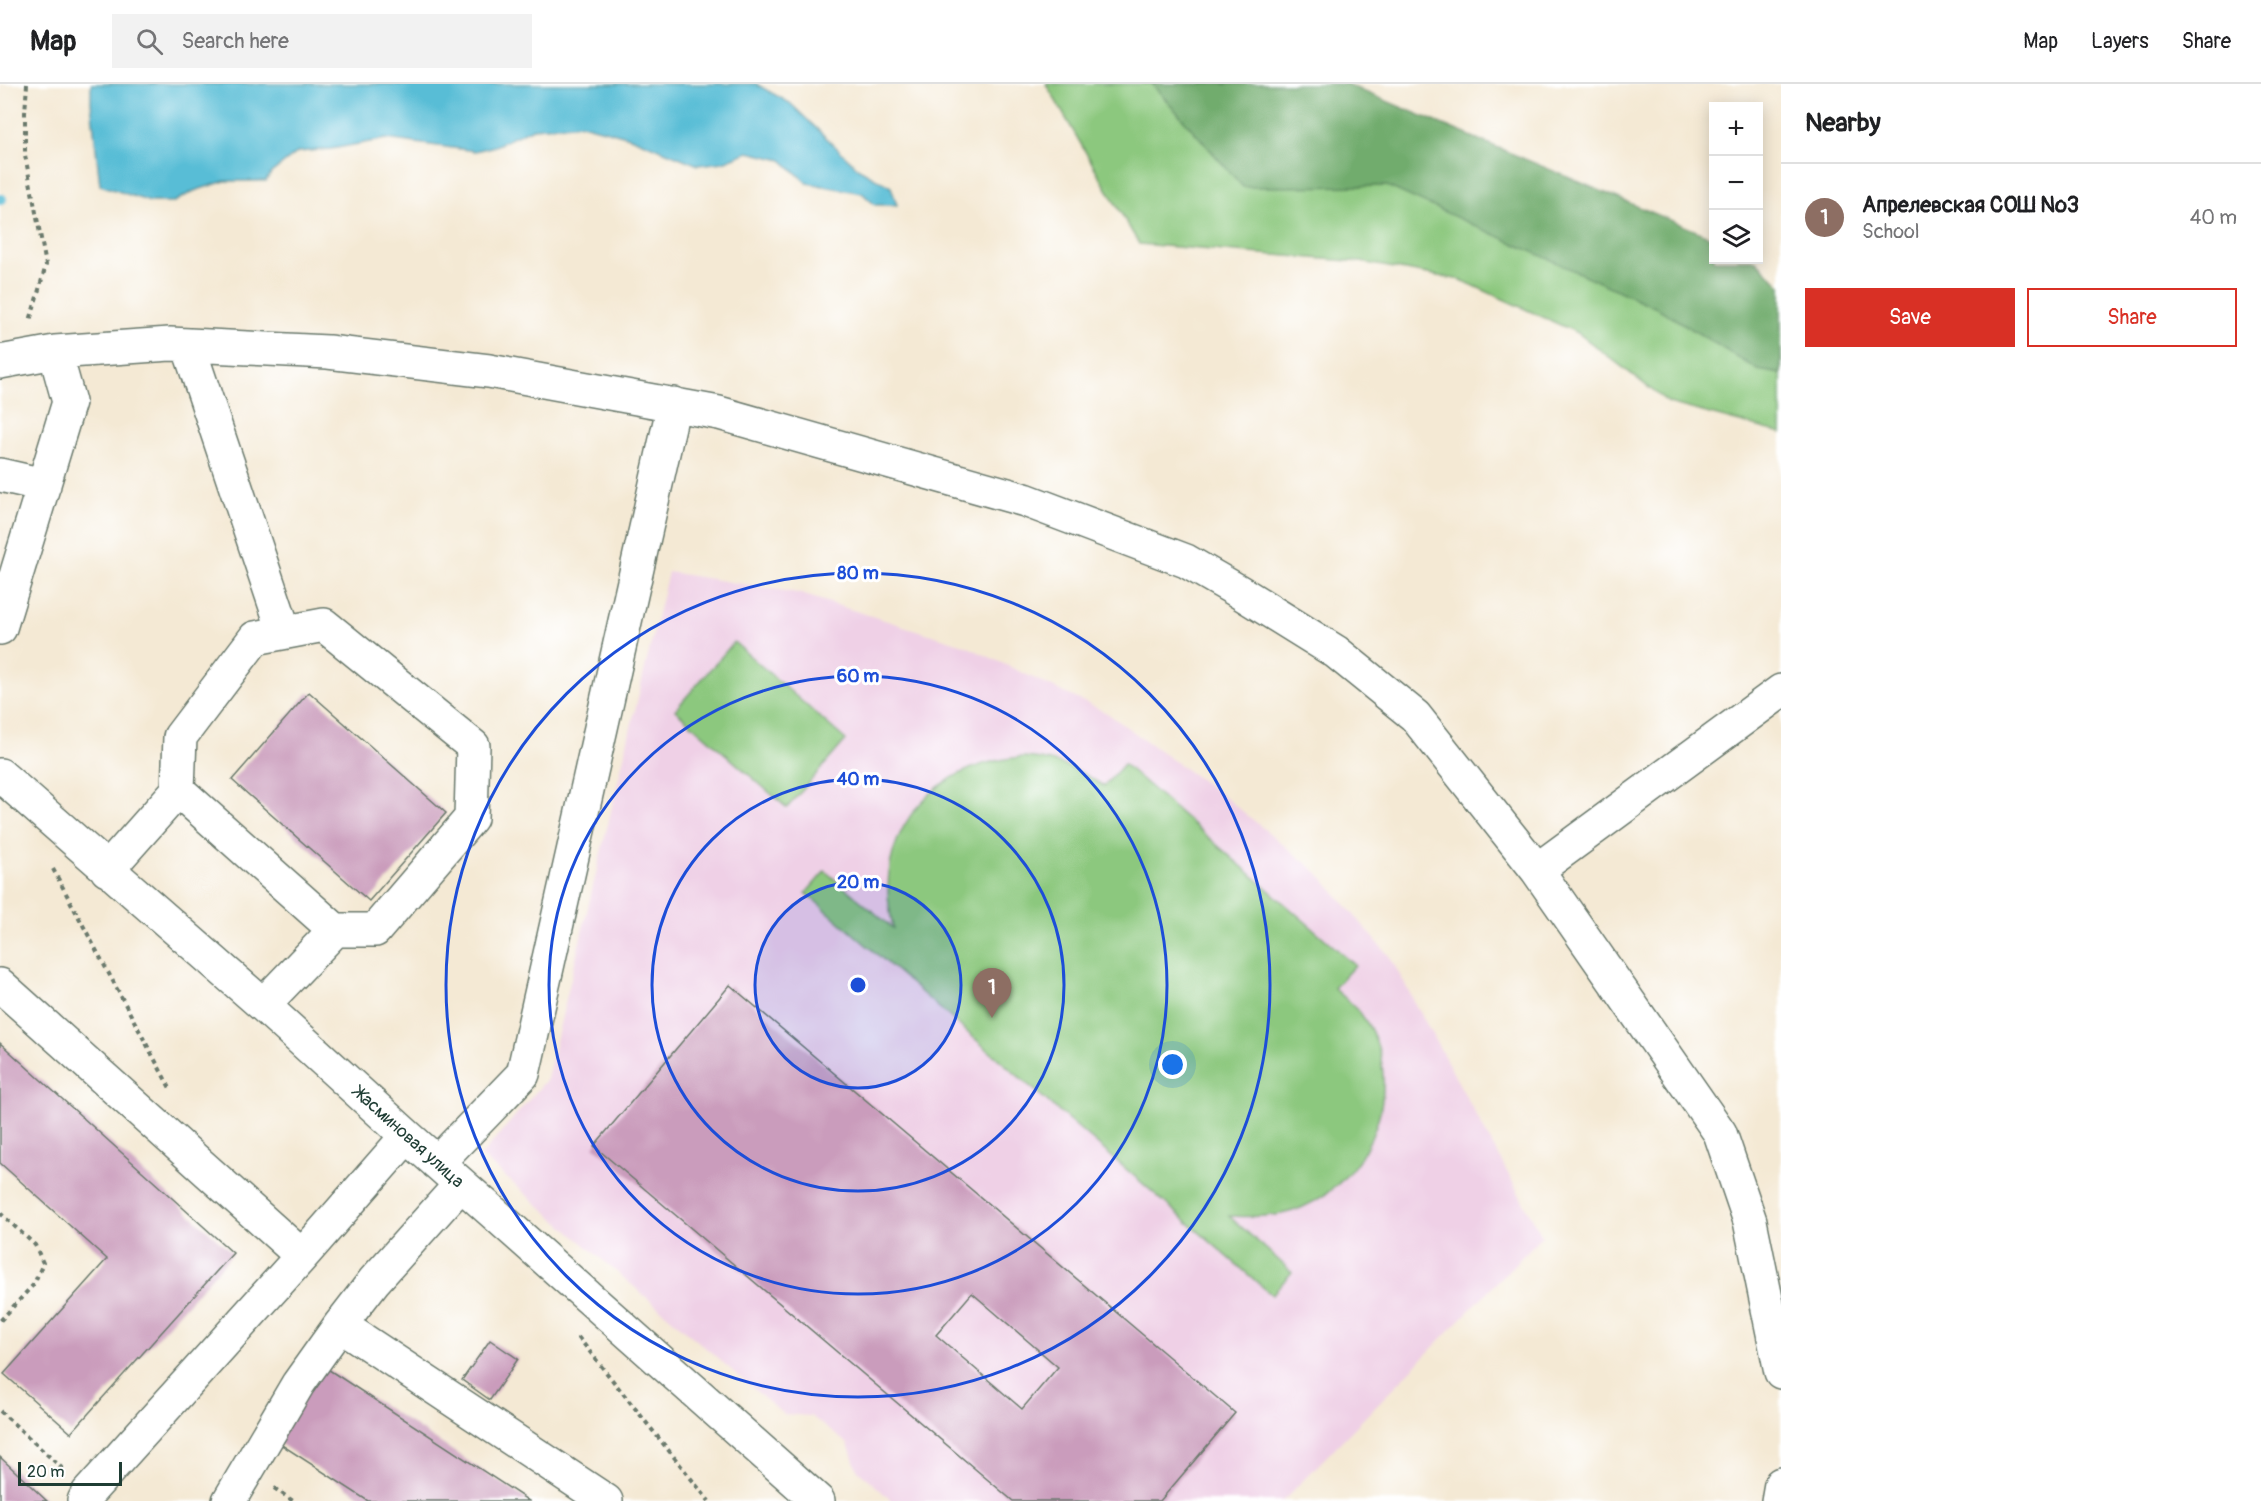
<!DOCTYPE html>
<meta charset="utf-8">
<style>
body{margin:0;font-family:Pangolin,sans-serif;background:#f2f2f2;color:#202124}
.controls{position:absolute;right:18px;top:18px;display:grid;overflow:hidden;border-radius:0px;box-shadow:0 3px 15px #0003}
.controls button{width:54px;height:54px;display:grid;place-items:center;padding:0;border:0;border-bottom:2px solid #e0e0e0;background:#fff;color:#202124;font:30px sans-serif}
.scale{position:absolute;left:18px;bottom:15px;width:104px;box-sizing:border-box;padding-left:6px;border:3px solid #1f3d34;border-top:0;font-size:16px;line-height:21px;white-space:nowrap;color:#1f3d34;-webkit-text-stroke:4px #fff;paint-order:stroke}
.you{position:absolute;left:1173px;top:981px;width:21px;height:21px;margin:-15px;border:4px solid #fff;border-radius:50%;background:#1a73e8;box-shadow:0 0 0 9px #1a73e833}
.badge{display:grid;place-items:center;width:39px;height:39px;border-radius:50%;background:#d93025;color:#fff;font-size:20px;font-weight:700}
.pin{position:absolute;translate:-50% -50px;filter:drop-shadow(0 2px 3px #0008)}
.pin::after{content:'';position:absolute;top:32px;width:21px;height:18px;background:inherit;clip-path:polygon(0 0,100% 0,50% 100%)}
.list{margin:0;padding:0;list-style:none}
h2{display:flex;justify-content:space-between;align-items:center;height:78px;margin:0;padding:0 24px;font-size:26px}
h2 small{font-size:20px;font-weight:400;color:#757577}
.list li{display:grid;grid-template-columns:39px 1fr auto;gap:18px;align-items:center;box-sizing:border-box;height:108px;padding:0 24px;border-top:2px solid #e0e0e0}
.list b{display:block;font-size:22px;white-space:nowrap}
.list p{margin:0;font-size:20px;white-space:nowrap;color:#757577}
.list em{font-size:20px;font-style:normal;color:#757577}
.actions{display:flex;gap:12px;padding:18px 24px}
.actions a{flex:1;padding:14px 0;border:2px solid #d93025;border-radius:0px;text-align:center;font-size:21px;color:#d93025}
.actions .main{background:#d93025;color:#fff}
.icon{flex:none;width:33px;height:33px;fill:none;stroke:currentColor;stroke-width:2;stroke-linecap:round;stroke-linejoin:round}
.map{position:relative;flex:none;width:1781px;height:1417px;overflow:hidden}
header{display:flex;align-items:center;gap:36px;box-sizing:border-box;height:84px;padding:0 30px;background:#fff;border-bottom:2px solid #e0e0e0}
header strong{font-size:28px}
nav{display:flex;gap:33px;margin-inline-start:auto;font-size:21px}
.search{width:420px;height:54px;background:#f2f2f2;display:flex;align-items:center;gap:15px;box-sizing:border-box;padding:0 21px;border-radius:0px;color:#757577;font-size:22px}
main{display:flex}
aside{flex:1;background:#fff}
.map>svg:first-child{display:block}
</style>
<header>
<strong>Map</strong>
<div class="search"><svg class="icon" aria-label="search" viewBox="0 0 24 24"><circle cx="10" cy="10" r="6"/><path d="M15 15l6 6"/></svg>Search here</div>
<nav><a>Map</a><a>Layers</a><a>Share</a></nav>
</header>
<main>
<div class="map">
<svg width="1781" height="1417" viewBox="0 0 1781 1417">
<rect width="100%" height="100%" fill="#fff"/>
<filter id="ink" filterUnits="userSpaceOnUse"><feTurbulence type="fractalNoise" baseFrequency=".0167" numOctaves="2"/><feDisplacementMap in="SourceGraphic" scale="12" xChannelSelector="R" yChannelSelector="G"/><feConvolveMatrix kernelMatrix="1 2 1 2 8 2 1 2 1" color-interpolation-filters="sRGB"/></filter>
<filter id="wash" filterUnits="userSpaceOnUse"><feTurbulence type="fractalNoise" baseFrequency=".008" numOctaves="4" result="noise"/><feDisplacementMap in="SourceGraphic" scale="24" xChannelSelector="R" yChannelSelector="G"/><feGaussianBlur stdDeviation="1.35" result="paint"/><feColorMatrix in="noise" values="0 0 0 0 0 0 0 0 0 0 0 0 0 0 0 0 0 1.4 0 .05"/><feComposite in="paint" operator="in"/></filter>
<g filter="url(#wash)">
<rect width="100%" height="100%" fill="#f4e9d4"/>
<!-- built -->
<path fill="#efd0e6" d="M 668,488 L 798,509 L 964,561 L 1107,629 L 1230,717 L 1319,790 L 1390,873 L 1542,1152 L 1283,1417 L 892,1417 L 857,1385 L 848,1360 L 811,1332 L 783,1330 L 481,1072 L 547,995 Z"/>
<!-- green -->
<path fill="#8cc87e" stroke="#568259" stroke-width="1.5" d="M 1046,0 L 1211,0 L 1781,273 L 1781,349 L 1669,319 L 1578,249 L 1461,196 L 1361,178 L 1139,160 Z
M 734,558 L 846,656 L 787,724 L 675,626 Z
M 1024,673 C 1058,676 1076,684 1104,702 L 1124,680 L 1355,881 L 1334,904 C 1343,913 1354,920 1361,930 C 1410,996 1373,1094 1301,1124 C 1277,1134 1254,1133 1229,1132 L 1292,1188 L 1272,1211 L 806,809 L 825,787 L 893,844 C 891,832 888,820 888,808 C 887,728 949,677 1024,673 Z"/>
<!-- forest -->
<path fill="#71ac6d" stroke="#487450" stroke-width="1.5" d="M 1152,0 L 1346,0 L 1713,154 L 1714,176 L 1755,176 L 1781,201 L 1781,290 L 1758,286 L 1659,225 L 1387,102 L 1243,103 Z"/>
<!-- water -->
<path fill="#58bdd6" stroke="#3c7d85" stroke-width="1.5" d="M 91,0 L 756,0 L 790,19 L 859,85 L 891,103 L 897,121 L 875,121 L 862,109 L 807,99 L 782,76 L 748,68 L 723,78 L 698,81 L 630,53 L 582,40 L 533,44 L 495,62 L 475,67 L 386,55 L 331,65 L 298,68 L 271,89 L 266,97 L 225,97 L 194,107 L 174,118 L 150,118 L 100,101 L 91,19 Z"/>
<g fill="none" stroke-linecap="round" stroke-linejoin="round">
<!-- stream -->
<path stroke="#58bdd6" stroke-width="10" d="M 0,115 L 2,115"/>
</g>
<g id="blocks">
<!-- building -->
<path fill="#ca9cbc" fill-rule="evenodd" d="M 309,608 L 446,729 L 369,817 L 232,696 Z
M 730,901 L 1235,1329 L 1160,1417 L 1013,1417 L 594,1062 ZM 972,1209 L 1058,1283 L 1022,1325 L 936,1251 Z
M 0,959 L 233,1169 L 71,1349 L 4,1290 L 107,1175 L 0,1079 Z
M 490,1256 L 518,1275 L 490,1316 L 462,1296 Z
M 323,1282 L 529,1417 L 368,1417 L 274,1356 Z
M 0,1373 L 33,1404 L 47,1417 L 0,1417 Z"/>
</g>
</g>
<g filter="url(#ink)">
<use href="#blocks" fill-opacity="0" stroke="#6a796c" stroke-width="1.5"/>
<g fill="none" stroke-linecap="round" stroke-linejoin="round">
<defs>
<path id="minor" d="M 188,261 L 284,547
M 0,278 L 55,268 L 170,260 L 328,268 L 489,287 L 719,329 L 1025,416 L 1186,477 L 1238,507 L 1336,568 L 1415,632 L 1537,786
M 0,391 L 44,401
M 324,541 L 473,662 L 471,734 L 375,846 L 335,846 L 178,706 L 180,653 L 255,554 Z
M 0,544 L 69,318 L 55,268
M 1781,607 L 1537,786 L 1720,1049 L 1750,1137 L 1781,1288
M 0,691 L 263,921 L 407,1052 L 818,1417
M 107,786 L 178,706
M 0,901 L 302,1172 L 407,1052
M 263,921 L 335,846
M 437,1079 L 523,990 L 674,320
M 340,1241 L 606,1417
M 84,1417 L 88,1409 L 302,1172
M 229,1417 L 298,1300 L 340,1241 L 374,1197 L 461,1100
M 1778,1417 L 1781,1400"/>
</defs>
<!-- minor casing -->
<use href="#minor" stroke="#6a796c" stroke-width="36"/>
<!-- path -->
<path stroke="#6a796c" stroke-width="4" stroke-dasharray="4.5 4.5" stroke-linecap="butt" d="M 27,0 L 25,29 L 25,71 L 46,181 L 30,237
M 53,785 L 171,1006
M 0,1129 L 35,1161 L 43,1179 L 34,1200 L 0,1237
M 578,1253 L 709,1417
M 0,1327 L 64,1386
M 274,1404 L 293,1417"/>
<!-- minor -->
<use href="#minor" stroke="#fff" stroke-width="33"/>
</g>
</g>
<!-- distance rings -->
<circle cx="858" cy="901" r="103" fill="#1d4ed8" fill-opacity=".12"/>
<g fill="none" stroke="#1d4ed8" stroke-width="3">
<circle cx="858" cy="901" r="103"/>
<circle cx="858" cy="901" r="206"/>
<circle cx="858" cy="901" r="309"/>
<circle cx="858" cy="901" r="412"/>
</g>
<g text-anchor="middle" stroke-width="6" stroke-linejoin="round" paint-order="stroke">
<!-- street labels -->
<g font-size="18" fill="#1f3d34" stroke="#fff">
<text transform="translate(409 1053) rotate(42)" y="6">Жасминовая улица</text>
</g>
</g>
<circle cx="858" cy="901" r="9" fill="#1d4ed8" stroke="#fff" stroke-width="3"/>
<g font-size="18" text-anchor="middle" font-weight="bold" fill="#1d4ed8" stroke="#fff" stroke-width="6" stroke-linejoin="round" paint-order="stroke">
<text x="858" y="495">80 m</text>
<text x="858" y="598">60 m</text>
<text x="858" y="701">40 m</text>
<text x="858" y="804">20 m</text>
</g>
</svg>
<div class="controls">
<button>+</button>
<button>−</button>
<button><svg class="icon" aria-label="layers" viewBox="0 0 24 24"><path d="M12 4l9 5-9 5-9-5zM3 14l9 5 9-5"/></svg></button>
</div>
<div class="scale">20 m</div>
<div class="you"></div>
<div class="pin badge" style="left:992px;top:934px;background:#8d6e63">1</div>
</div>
<aside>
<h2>Nearby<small></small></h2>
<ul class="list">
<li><span class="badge" style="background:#8d6e63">1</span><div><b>Апрелевская СОШ №3</b><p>School</p></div><em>40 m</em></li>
</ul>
<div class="actions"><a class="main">Save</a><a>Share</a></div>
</aside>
</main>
